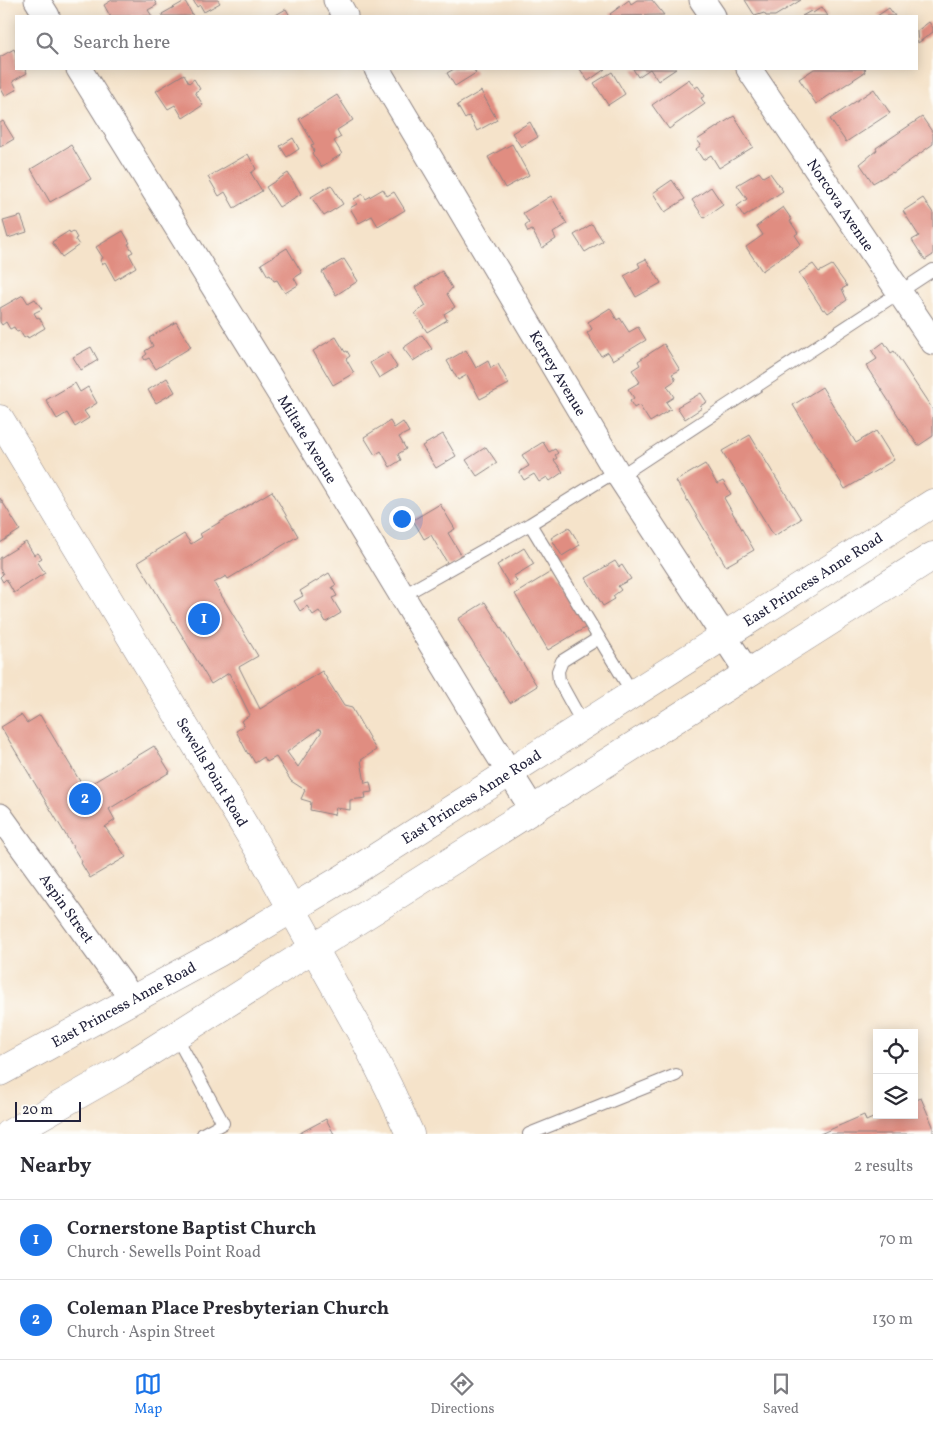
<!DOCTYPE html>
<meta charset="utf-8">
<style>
body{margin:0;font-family:Vollkorn,serif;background:#f7f7f7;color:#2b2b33}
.controls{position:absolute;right:15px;bottom:15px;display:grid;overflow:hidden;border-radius:0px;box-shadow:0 2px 12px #0003}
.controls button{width:45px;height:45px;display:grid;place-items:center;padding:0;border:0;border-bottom:1px solid #e1e1e2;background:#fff;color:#2b2b33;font:25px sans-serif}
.scale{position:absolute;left:15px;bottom:12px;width:66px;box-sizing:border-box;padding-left:5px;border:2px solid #22223b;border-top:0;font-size:14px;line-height:18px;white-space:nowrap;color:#22223b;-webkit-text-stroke:4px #fdfcf7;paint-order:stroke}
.you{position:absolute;left:401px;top:518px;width:18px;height:18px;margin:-12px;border:4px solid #fff;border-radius:50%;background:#1a73e8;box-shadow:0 0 0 8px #1a73e833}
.badge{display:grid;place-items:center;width:32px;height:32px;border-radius:50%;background:#1a73e8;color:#fff;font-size:16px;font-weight:700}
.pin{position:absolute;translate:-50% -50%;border:2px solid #fff;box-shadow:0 1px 5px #0006}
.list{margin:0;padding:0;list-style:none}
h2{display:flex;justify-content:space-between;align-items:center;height:65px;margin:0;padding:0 20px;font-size:21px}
h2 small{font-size:16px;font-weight:400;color:#7c7c81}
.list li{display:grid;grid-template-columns:32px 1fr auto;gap:15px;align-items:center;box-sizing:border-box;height:80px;padding:0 20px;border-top:1px solid #e1e1e2}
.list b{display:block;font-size:19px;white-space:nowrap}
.list p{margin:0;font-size:16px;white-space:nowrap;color:#7c7c81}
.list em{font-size:16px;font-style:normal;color:#7c7c81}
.icon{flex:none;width:28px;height:28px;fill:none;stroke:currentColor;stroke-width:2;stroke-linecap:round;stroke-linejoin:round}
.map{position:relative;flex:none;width:933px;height:1134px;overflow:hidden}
.search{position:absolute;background:#fff;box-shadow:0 2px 12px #0003;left:15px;right:15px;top:15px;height:55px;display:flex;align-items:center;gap:12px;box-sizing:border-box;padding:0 18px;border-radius:0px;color:#7c7c81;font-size:19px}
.sheet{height:225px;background:#fff}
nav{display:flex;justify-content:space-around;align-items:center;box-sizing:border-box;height:70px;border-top:1px solid #e1e1e2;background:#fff;font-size:14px;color:#7c7c81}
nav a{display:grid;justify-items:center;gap:2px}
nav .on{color:#1a73e8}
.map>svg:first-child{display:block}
</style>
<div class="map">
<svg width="933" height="1134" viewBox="0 0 933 1134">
<rect width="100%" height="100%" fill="#fdfcf7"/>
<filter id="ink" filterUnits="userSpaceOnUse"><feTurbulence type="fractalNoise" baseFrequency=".02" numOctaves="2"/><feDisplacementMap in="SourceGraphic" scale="10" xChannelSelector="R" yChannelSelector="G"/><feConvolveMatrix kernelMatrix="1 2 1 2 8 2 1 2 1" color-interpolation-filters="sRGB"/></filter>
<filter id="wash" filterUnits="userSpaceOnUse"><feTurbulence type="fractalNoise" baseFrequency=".0096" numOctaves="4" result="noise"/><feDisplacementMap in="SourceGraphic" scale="20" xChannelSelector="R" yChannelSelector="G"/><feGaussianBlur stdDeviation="1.12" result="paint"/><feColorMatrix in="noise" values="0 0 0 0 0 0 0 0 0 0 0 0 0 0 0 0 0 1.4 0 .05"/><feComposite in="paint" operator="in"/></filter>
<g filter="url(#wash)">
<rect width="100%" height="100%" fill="#f5e3ca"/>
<g id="blocks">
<!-- building -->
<path fill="#e08d81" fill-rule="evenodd" d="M 112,0 L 154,0 L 157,5 L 148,10 L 152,16 L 110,16 L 104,5 Z
M 193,0 L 218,0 L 220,3 L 204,12 L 200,5 L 197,7 Z
M 629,0 L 631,4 L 637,0 L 652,0 L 664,15 L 612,16 L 610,14 Z
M 745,0 L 801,0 L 775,16 L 766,16 L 764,13 L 755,16 Z
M 185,1 L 193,16 L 163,16 L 162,14 Z
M 822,7 L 828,16 L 802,16 L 811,11 L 813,13 Z
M 889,8 L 895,16 L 877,16 Z
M 286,9 L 290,16 L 274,16 Z
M 929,22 L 933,28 L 933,32 L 918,43 L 917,31 Z
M 14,49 L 16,54 L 16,69 L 25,69 L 27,73 L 13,81 L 17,89 L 5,96 L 0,87 L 0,57 Z
M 454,69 L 473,69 L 476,73 L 455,86 L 447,73 Z
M 580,69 L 605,69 L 588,81 Z
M 633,69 L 676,69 L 658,81 L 650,69 L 638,77 Z
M 814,69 L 866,69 L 864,70 L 865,72 L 816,104 L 799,79 Z
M 612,72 L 625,94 L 608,105 L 594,83 Z
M 184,74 L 189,83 L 194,79 L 200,89 L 195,92 L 203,105 L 183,118 L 175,105 L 168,109 L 156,91 Z
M 689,79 L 695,88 L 698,86 L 705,96 L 701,98 L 705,104 L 669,129 L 652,105 Z
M 874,89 L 890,113 L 846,142 L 830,119 Z
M 481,91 L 497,120 L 477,131 L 469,116 L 465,119 L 457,105 Z
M 337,95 L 353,120 L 337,130 L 341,137 L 334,141 L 342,154 L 321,167 L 312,153 L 314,151 L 311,145 L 314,144 L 299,119 Z
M 734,116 L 753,147 L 719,168 L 711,155 L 703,160 L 696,149 L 701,145 L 697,140 Z
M 922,117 L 933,133 L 933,144 L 893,173 L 892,172 L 873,183 L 860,164 L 877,150 L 876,148 Z
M 3,121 L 14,139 L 0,147 L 0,123 Z
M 530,122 L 538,137 L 521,147 L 512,133 Z
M 293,138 L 299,149 L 287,157 L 280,146 Z
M 512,144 L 529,175 L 505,188 L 488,157 Z
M 71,145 L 91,179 L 50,202 L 31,169 Z
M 248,154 L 256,169 L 251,173 L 262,191 L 234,208 L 225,192 L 219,196 L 208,177 Z
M 759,172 L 763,177 L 770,173 L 783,191 L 744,217 L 737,206 L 747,199 L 737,185 Z
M 288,173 L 301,194 L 279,207 L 266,187 Z
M 672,180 L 685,199 L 665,212 L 653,193 Z
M 331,185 L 343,204 L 324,216 L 311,197 Z
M 711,187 L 723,205 L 704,218 L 692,200 Z
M 383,189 L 387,196 L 394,192 L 405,210 L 378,226 L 372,216 L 359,223 L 350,208 L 357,204 L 354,199 L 363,194 L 366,199 Z
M 551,196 L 567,224 L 553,233 L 556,239 L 542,248 L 532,230 L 528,232 L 525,226 L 529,223 L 523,213 Z
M 923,198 L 933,213 L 933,255 L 925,260 L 912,240 L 919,236 L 903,211 Z
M 783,207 L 792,220 L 790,221 L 798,233 L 795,235 L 801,244 L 762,271 L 746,247 L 763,235 L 757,226 Z
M 21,216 L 27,232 L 8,238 L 3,221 Z
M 592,224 L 603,241 L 585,252 L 574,235 Z
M 69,231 L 70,233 L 73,231 L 77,238 L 75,239 L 79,245 L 62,257 L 52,242 Z
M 123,231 L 130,243 L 128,244 L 133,252 L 129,254 L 136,267 L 115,280 L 105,262 L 102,264 L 100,260 L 103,258 L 96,247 Z
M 287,248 L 302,273 L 294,278 L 298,285 L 285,293 L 277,280 L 274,281 L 270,275 L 268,276 L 261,264 Z
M 344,259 L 358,281 L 336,295 L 322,272 Z
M 646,259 L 661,283 L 636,297 L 624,276 L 640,267 L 638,263 Z
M 813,264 L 819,272 L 832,265 L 847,286 L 842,289 L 847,300 L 828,313 L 825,309 L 823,310 L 799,273 Z
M 442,271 L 452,288 L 447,294 L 455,307 L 444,314 L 447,320 L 427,332 L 415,313 L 426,306 L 415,287 Z
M 23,295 L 28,303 L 35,299 L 42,309 L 34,313 L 37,318 L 39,317 L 45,328 L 28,338 L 27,336 L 24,338 L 20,331 L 17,332 L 14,327 L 10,329 L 6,322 L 2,325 L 0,322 L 0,308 Z
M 610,308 L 617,320 L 620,318 L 629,332 L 638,327 L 646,340 L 613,360 L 608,352 L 601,356 L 587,333 L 592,329 L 588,322 Z
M 176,322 L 191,347 L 156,369 L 149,358 L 145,360 L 143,357 L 147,354 L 145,351 L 153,346 L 149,338 Z
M 422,335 L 432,349 L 413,361 L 403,348 Z
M 336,337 L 345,352 L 347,351 L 350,356 L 346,359 L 354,373 L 333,385 L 313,351 Z
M 884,342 L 891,353 L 894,351 L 933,410 L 933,436 L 918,446 L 866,366 L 877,359 L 872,351 Z
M 664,344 L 680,370 L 672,374 L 676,380 L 667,386 L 674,397 L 666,402 L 671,409 L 650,422 L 639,405 L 634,408 L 630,401 L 634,398 L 628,389 L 640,382 L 632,370 L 640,365 L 638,361 Z
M 91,347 L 98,360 L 81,370 L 73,357 Z
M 466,350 L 476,368 L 488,361 L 491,368 L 498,364 L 509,384 L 480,399 L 467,375 L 458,380 L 447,361 Z
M 388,352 L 397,367 L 379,378 L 370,363 Z
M 167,378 L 175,392 L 156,403 L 148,390 Z
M 75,383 L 80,392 L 88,387 L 97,403 L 84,411 L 89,418 L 75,427 L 67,413 L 57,419 L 46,400 Z
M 822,387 L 856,443 L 876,431 L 894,460 L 845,489 L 793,405 Z
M 701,393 L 707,402 L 700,406 L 702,408 L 685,419 L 677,407 Z
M 390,421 L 394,428 L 403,422 L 409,432 L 399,437 L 406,449 L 398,454 L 401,460 L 390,467 L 381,451 L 375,455 L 364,437 Z
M 443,434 L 456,456 L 436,468 L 422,446 Z
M 750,435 L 801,519 L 774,536 L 722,451 Z
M 543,442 L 549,452 L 555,449 L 558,453 L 555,455 L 557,458 L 554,460 L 563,472 L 550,481 L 547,477 L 539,482 L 534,474 L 524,480 L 519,472 L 529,466 L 522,455 Z
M 486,447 L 497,463 L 477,476 L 466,460 Z
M 705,464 L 717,484 L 723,481 L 731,494 L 724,498 L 754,550 L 726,566 L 676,481 Z
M 272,491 L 298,536 L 228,579 L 226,576 L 214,583 L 258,656 L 239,667 L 260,709 L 322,671 L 344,706 L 352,708 L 376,750 L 361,760 L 365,783 L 370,782 L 372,792 L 365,793 L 366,798 L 350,800 L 350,810 L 336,808 L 334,815 L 310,810 L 311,802 L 301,799 L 305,790 L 291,781 L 276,757 L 267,762 L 264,757 L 255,763 L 249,753 L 248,754 L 236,731 L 244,726 L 241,721 L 250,715 L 229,673 L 211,684 L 138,562 L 184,534 L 191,544 L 202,537 L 200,534 ZM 319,729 L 322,731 L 298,767 L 287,752 Z
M 0,498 L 20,530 L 0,543 Z
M 440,504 L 455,529 L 448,533 L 463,558 L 449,566 L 431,535 L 424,539 L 413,520 Z
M 569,527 L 580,545 L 562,556 L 551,538 Z
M 26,542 L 34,555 L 38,553 L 42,558 L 37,561 L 45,573 L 14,593 L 6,579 L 3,582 L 0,577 L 3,574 L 0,569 L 0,558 Z
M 524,548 L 534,564 L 514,576 L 517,581 L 510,586 L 497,565 Z
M 615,561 L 619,567 L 622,565 L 631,579 L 618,586 L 621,590 L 613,596 L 615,599 L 603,606 L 586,578 Z
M 554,570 L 588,626 L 548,650 L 515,594 Z
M 329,573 L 336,585 L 332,587 L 337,596 L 332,598 L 341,613 L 326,622 L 319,611 L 313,615 L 307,606 L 300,611 L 294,601 L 303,596 L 300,591 Z
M 485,602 L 537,686 L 510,703 L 458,619 Z
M 21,715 L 27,723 L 40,715 L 84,788 L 154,746 L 170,772 L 109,809 L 115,820 L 105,827 L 126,857 L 90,878 L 81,863 L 82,862 L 1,727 Z
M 921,1098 L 933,1126 L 933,1134 L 820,1134 L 864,1115 L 866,1121 L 880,1115 L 914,1115 L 914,1101 Z
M 326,1119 L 334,1134 L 298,1134 Z"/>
</g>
</g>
<g filter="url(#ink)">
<use href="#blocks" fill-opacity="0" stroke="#8c8282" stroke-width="1"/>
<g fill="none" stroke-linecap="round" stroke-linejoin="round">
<defs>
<path id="lane" d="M 620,476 L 933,270
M 530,524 L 633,694
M 402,596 L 530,524 L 616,471
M 584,726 L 559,681 L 558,671 L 562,661 L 599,638
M 176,1036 L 223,1123 L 203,1134
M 529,1134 L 676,1075"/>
<g id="street">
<path d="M 37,0 L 47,16"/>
<path d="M 336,0 L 345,16"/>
<path d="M 702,0 L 713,16"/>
<path id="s1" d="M 79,69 L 285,402 L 491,743 L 533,810"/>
<path id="s2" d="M 377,69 L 616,471 L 748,673"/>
<path id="s3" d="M 749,69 L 933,342"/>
<path id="s4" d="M 0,816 L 133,1000"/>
</g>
<g id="secondary">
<path id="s5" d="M 0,419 L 259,850 L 365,1040 L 389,1088 L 410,1134"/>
<path id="s6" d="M 0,1072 L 218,953 L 342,879 L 933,503"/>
<path d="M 9,1134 L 120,1071 L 933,556"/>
</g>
</defs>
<!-- lane casing -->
<use href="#lane" stroke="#8c8282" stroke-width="14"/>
<!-- street casing -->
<use href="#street" stroke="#8c8282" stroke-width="27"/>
<!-- secondary casing -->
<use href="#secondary" stroke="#8c8282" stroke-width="29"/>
<!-- lane -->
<use href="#lane" stroke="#fff" stroke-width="12"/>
<!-- street -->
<use href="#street" stroke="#fff" stroke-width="25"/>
<!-- secondary -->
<use href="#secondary" stroke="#fff" stroke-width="28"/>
</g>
</g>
<g text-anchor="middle" stroke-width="4" stroke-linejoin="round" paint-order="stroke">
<!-- street labels -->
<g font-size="15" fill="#22223b" stroke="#fdfcf7">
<text dy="5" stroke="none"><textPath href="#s3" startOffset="164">Norcova Avenue</textPath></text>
<text dy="5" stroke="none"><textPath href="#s2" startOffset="354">Kerrey Avenue</textPath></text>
<text dy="5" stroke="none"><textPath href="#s1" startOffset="435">Miltate Avenue</textPath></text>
<text dy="5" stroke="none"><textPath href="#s6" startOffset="951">East Princess Anne Road</textPath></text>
<text dy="5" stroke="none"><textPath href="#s5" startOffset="412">Sewells Point Road</textPath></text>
<text dy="5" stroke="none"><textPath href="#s6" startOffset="546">East Princess Anne Road</textPath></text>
<text dy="5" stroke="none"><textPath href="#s4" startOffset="114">Aspin Street</textPath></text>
<text dy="5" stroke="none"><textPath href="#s6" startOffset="141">East Princess Anne Road</textPath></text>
</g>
</g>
</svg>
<div class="controls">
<button><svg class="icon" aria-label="locate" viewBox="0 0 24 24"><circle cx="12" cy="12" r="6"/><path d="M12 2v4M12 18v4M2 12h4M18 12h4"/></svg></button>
<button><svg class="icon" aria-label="layers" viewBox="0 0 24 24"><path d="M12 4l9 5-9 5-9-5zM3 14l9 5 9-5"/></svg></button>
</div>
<div class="scale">20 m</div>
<div class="you"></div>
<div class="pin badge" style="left:204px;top:619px">1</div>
<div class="pin badge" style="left:85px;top:799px">2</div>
<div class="search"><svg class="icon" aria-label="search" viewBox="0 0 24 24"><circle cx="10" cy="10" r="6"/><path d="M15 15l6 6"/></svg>Search here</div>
</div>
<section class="sheet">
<h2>Nearby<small>2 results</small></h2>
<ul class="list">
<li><span class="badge">1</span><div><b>Cornerstone Baptist Church</b><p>Church · Sewells Point Road</p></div><em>70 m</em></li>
<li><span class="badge">2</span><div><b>Coleman Place Presbyterian Church</b><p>Church · Aspin Street</p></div><em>130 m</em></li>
</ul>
</section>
<nav>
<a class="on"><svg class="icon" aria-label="map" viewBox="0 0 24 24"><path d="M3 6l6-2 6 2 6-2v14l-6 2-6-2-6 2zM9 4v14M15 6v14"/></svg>Map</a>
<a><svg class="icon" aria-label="directions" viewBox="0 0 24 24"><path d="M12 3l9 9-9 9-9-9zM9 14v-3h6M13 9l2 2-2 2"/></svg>Directions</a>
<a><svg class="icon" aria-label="saved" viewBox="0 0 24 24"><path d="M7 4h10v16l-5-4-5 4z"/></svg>Saved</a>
</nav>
